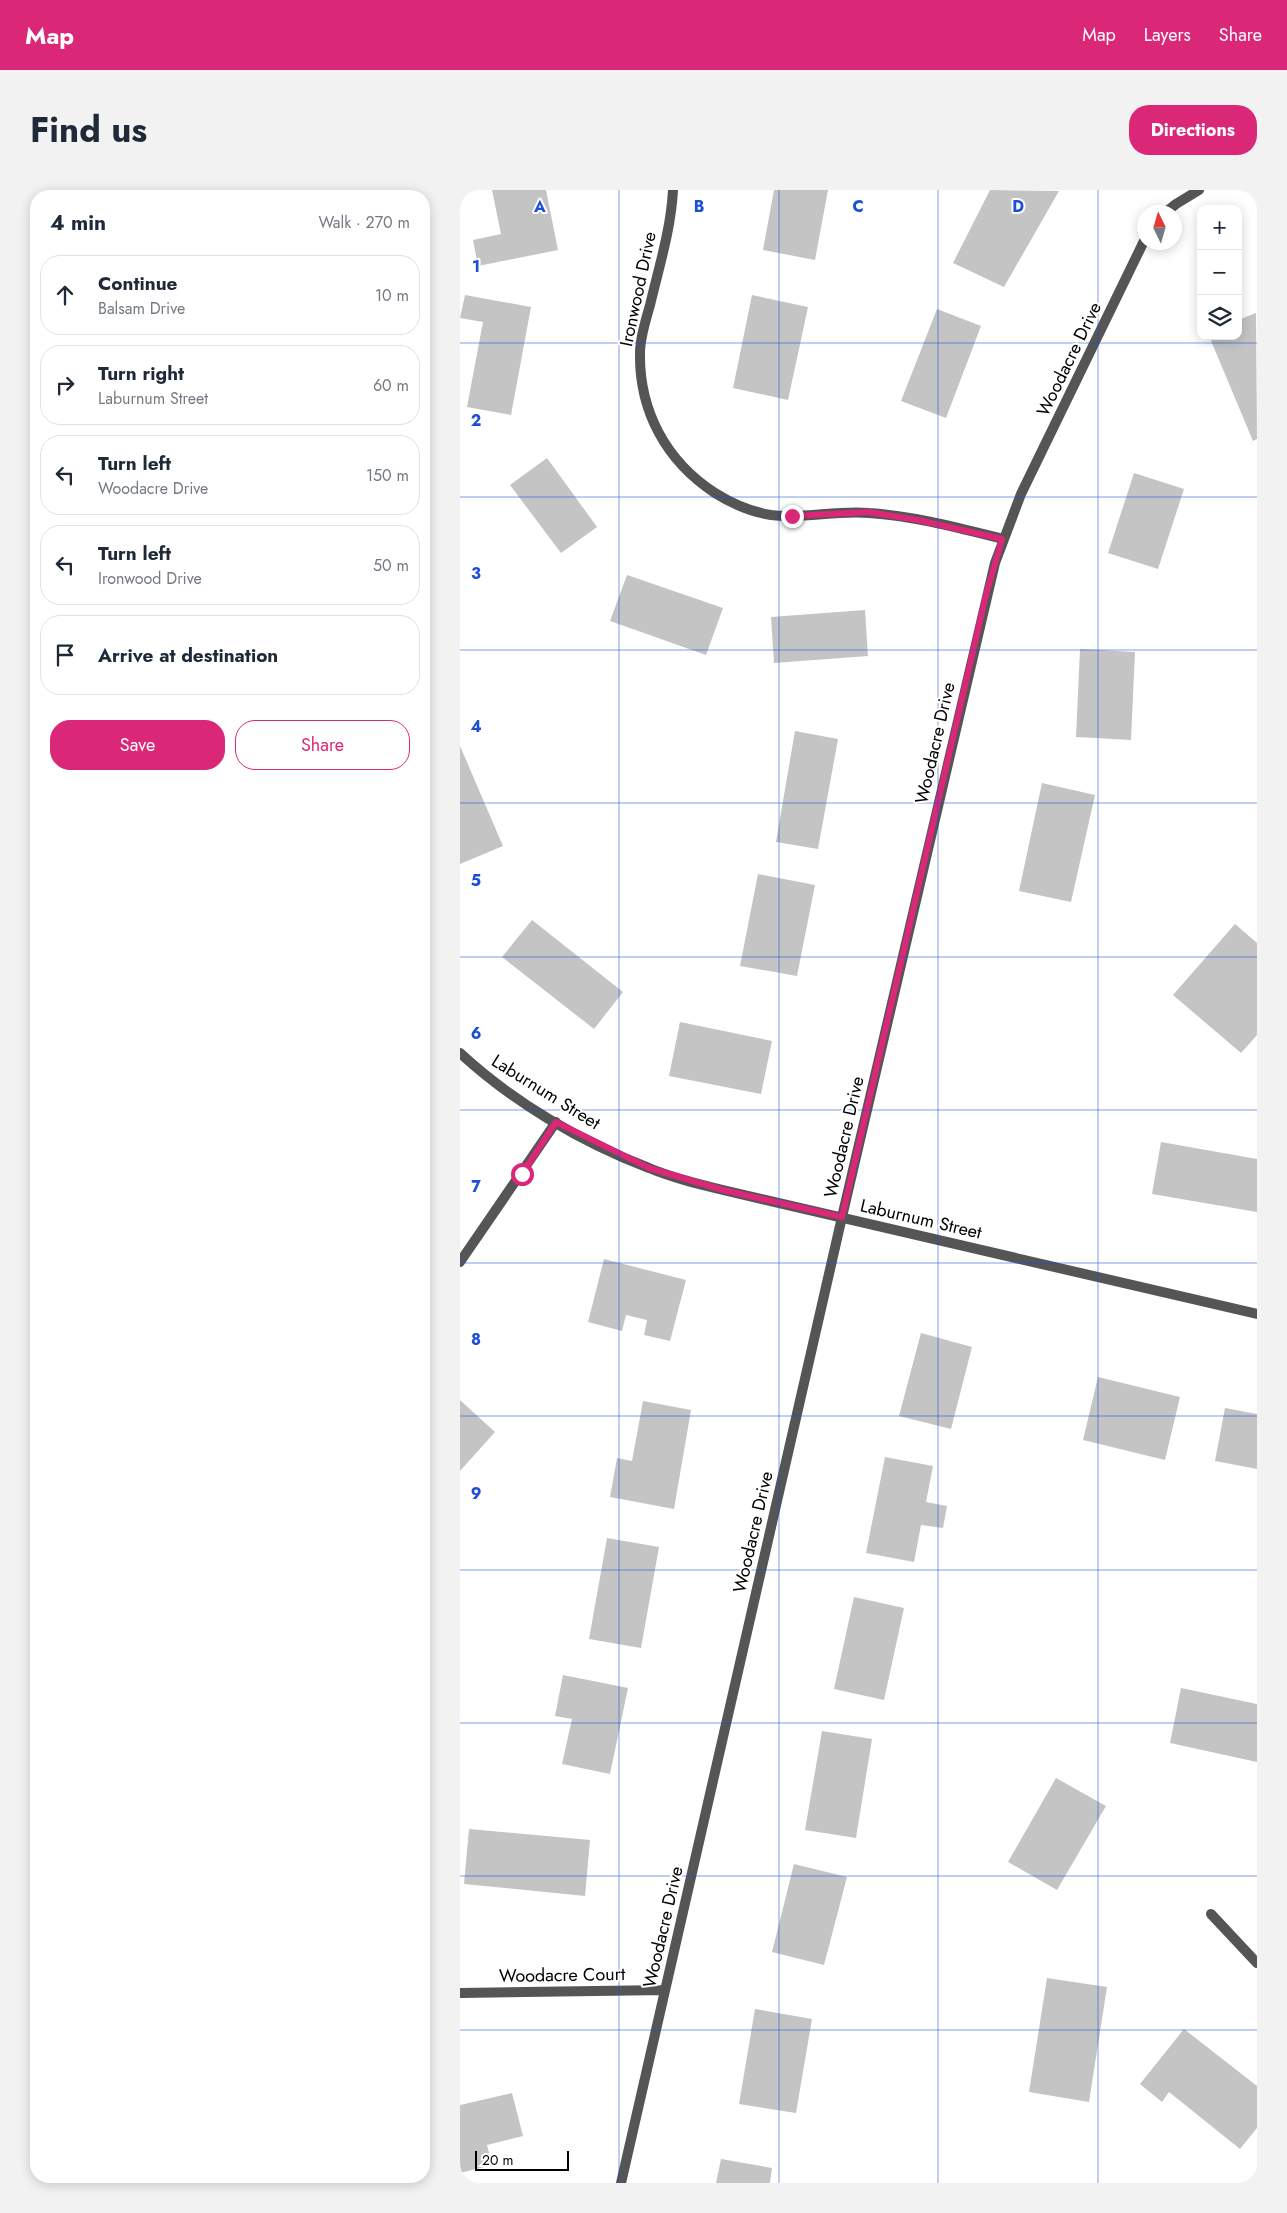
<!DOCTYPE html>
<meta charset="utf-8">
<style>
body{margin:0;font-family:Jost,sans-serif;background:#f2f2f3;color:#1f2937}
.controls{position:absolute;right:15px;top:15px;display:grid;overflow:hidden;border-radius:10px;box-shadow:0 2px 12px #0003}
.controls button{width:45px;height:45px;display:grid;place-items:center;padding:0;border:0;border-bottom:1px solid #e0e1e3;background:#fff;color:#1f2937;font:25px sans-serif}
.compass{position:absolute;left:677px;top:15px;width:45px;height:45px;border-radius:50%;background:#fff;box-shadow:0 2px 12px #0003;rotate:355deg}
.scale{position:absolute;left:15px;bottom:12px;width:94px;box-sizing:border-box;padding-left:5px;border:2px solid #000;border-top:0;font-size:14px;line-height:18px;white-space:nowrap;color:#000;-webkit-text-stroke:4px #fff;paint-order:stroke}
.stop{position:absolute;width:15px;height:15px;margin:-11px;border:4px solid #db2777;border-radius:50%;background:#fff}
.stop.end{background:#db2777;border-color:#fff;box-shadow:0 1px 5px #0008}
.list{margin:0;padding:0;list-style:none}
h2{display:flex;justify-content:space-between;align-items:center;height:65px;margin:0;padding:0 20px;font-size:21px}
h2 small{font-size:16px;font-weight:400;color:#747a83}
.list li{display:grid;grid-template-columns:32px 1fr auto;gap:15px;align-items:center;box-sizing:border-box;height:80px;margin:0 10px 10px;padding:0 10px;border:1px solid #e0e1e3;border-radius:20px}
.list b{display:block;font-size:19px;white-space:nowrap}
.list p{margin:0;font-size:16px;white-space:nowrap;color:#747a83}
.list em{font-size:16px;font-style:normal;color:#747a83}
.actions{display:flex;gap:10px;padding:15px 20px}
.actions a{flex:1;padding:11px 0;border:1px solid #db2777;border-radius:20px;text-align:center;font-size:18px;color:#db2777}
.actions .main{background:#db2777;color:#fff}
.icon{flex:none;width:28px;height:28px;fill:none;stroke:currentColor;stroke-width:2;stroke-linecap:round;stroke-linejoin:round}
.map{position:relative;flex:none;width:797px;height:1993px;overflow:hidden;border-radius:20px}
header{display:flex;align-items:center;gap:30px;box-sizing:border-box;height:70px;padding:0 25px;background:#db2777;color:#fff}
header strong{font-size:24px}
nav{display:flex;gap:28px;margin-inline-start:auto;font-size:18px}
.intro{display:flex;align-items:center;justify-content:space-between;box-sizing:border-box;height:120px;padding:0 30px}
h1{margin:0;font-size:35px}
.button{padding:12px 22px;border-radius:20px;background:#db2777;color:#fff;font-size:18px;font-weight:700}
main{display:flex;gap:30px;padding:0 30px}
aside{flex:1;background:#fff;border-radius:20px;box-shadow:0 2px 12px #0003}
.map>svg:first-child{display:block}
</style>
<header>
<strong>Map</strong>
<nav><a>Map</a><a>Layers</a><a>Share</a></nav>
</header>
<div class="intro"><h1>Find us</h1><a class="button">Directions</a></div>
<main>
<aside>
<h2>4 min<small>Walk · 270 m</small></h2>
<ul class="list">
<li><svg class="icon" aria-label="ahead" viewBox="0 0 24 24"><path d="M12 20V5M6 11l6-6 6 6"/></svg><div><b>Continue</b><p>Balsam Drive</p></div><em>10 m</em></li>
<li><svg class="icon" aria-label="right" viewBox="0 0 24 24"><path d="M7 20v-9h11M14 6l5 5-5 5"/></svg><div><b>Turn right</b><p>Laburnum Street</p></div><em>60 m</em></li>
<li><svg class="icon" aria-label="left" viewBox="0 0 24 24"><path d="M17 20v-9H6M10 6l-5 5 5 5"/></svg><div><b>Turn left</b><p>Woodacre Drive</p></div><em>150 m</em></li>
<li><svg class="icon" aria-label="left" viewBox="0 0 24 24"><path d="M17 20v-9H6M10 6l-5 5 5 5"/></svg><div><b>Turn left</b><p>Ironwood Drive</p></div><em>50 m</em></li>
<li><svg class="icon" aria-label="arrive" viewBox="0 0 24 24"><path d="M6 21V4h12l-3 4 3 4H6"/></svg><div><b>Arrive at destination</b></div></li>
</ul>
<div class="actions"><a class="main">Save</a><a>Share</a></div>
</aside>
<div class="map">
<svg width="797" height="1993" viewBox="0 0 797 1993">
<rect width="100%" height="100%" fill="#fff"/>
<!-- building -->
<path fill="#c4c4c4" d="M 32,0 L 86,0 L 98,60 L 18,76 L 13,50 L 41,44 Z
M 314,0 L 368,0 L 355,70 L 303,60 Z
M 530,0 L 599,1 L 544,97 L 493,73 Z
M 5,105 L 71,117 L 51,225 L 7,217 L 23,132 L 0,128 Z
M 292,105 L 348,117 L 328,210 L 273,198 Z
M 477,119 L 521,136 L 486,228 L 441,211 Z
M 796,123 L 797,249 L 793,251 L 749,146 L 778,146 L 778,130 Z
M 87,268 L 137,337 L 101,363 L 50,295 Z
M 674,283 L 724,299 L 698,379 L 648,363 Z
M 167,385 L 263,418 L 246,465 L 150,431 Z
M 405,420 L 408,466 L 314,473 L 311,427 Z
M 620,459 L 675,462 L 671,550 L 616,547 Z
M 335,541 L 378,549 L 358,659 L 316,652 Z
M 0,556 L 43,656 L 0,674 Z
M 582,593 L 635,605 L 611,712 L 559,701 Z
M 298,684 L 355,695 L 337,786 L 280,776 Z
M 72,730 L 163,802 L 134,839 L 42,767 Z
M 775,734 L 797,753 L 797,845 L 781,863 L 713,805 Z
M 220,832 L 312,851 L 301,904 L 209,886 Z
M 701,952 L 797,969 L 797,1022 L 692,1004 Z
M 144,1069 L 226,1090 L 210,1151 L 184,1145 L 187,1130 L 166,1125 L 162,1141 L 128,1132 Z
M 461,1143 L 512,1157 L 491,1239 L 439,1226 Z
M 638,1187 L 720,1207 L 705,1270 L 623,1250 Z
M 0,1210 L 35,1242 L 0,1281 Z
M 183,1211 L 231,1220 L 214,1319 L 150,1307 L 157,1268 L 172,1271 Z
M 765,1218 L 797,1224 L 797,1279 L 755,1271 Z
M 425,1267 L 473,1276 L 466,1312 L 487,1316 L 483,1338 L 461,1335 L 454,1372 L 406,1363 Z
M 147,1348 L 199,1357 L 181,1458 L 129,1449 Z
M 394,1407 L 444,1418 L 424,1510 L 374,1499 Z
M 103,1485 L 168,1498 L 150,1584 L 102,1574 L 112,1529 L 95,1526 Z
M 721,1498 L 797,1514 L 797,1572 L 710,1553 Z
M 362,1541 L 412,1549 L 396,1648 L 345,1640 Z
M 596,1588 L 646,1616 L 597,1700 L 548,1672 Z
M 9,1639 L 130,1650 L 125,1706 L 4,1694 Z
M 334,1674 L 387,1687 L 364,1775 L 312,1762 Z
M 587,1788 L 647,1797 L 629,1912 L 569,1902 Z
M 295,1819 L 352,1829 L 336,1923 L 279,1914 Z
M 724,1839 L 797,1896 L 797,1938 L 780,1959 L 709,1902 L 702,1912 L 680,1894 Z
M 52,1903 L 63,1946 L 27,1955 L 32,1975 L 0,1983 L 0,1915 Z
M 261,1969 L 312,1978 L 310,1993 L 256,1993 Z"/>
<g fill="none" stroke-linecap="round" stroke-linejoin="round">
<!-- minor -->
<path stroke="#555" stroke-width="10" d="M 213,0 C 211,39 199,77 190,115 C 186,130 180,147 180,163 C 179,221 206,271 255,303 C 271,313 291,322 311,325 C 344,329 376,320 409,323 C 454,326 499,338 543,349
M 706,22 L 716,14 L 739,0
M 0,863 C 53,912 121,952 189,978 C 213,988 238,994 263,1000 L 797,1124
M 0,1072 L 96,932
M 751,1724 L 797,1773
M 0,1803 L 205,1800
M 161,1993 L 382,1027 L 535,373 L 561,304 L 684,51"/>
</g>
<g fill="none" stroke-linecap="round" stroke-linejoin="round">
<!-- route -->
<path stroke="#db2777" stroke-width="6" d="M 62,984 L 96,932 L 189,978 L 263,1000 L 382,1027 L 526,405 L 542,349 L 458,330 L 408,322 L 332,326"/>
</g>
<!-- grid -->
<path fill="none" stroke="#1d4ed8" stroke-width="1" stroke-opacity="0.55" d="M 159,0 L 159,1993M 319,0 L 319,1993M 478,0 L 478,1993M 638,0 L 638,1993M 0,153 L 797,153M 0,307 L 797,307M 0,460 L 797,460M 0,613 L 797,613M 0,767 L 797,767M 0,920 L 797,920M 0,1073 L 797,1073M 0,1226 L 797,1226M 0,1380 L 797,1380M 0,1533 L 797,1533M 0,1686 L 797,1686M 0,1840 L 797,1840"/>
<g text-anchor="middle" stroke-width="4" stroke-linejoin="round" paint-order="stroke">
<!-- street labels -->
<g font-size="18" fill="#000" stroke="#fff">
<text transform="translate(178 99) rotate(-78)" y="6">Ironwood Drive</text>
<text transform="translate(609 169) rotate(-64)" y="6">Woodacre Drive</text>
<text transform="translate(475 553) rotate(-77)" y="6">Woodacre Drive</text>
<text transform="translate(86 902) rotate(32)" y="6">Laburnum Street</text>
<text transform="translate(384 947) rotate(-77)" y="6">Woodacre Drive</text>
<text transform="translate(461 1029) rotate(13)" y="6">Laburnum Street</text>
<text transform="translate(293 1342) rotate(-77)" y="6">Woodacre Drive</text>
<text transform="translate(203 1737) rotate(-77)" y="6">Woodacre Drive</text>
<text transform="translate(102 1785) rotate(-1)" y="6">Woodacre Court</text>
</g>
</g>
<g font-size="16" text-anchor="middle" font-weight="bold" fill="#1d4ed8" stroke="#fff" stroke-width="4" stroke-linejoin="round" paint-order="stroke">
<text x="80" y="22">A</text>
<text x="239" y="22">B</text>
<text x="398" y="22">C</text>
<text x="558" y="22">D</text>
<text x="16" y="82">1</text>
<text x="16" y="236">2</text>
<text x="16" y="389">3</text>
<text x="16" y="542">4</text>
<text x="16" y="696">5</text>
<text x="16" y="849">6</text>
<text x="16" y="1002">7</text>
<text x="16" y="1155">8</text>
<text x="16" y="1309">9</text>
</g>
</svg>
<div class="controls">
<button>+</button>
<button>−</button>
<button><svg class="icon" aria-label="layers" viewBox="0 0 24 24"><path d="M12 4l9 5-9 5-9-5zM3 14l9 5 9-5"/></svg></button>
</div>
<svg class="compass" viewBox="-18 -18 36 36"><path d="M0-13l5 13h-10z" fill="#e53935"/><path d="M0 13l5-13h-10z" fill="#747a83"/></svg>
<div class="scale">20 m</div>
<div class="stop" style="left:62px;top:984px"></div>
<div class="stop end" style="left:332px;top:326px"></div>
</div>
</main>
